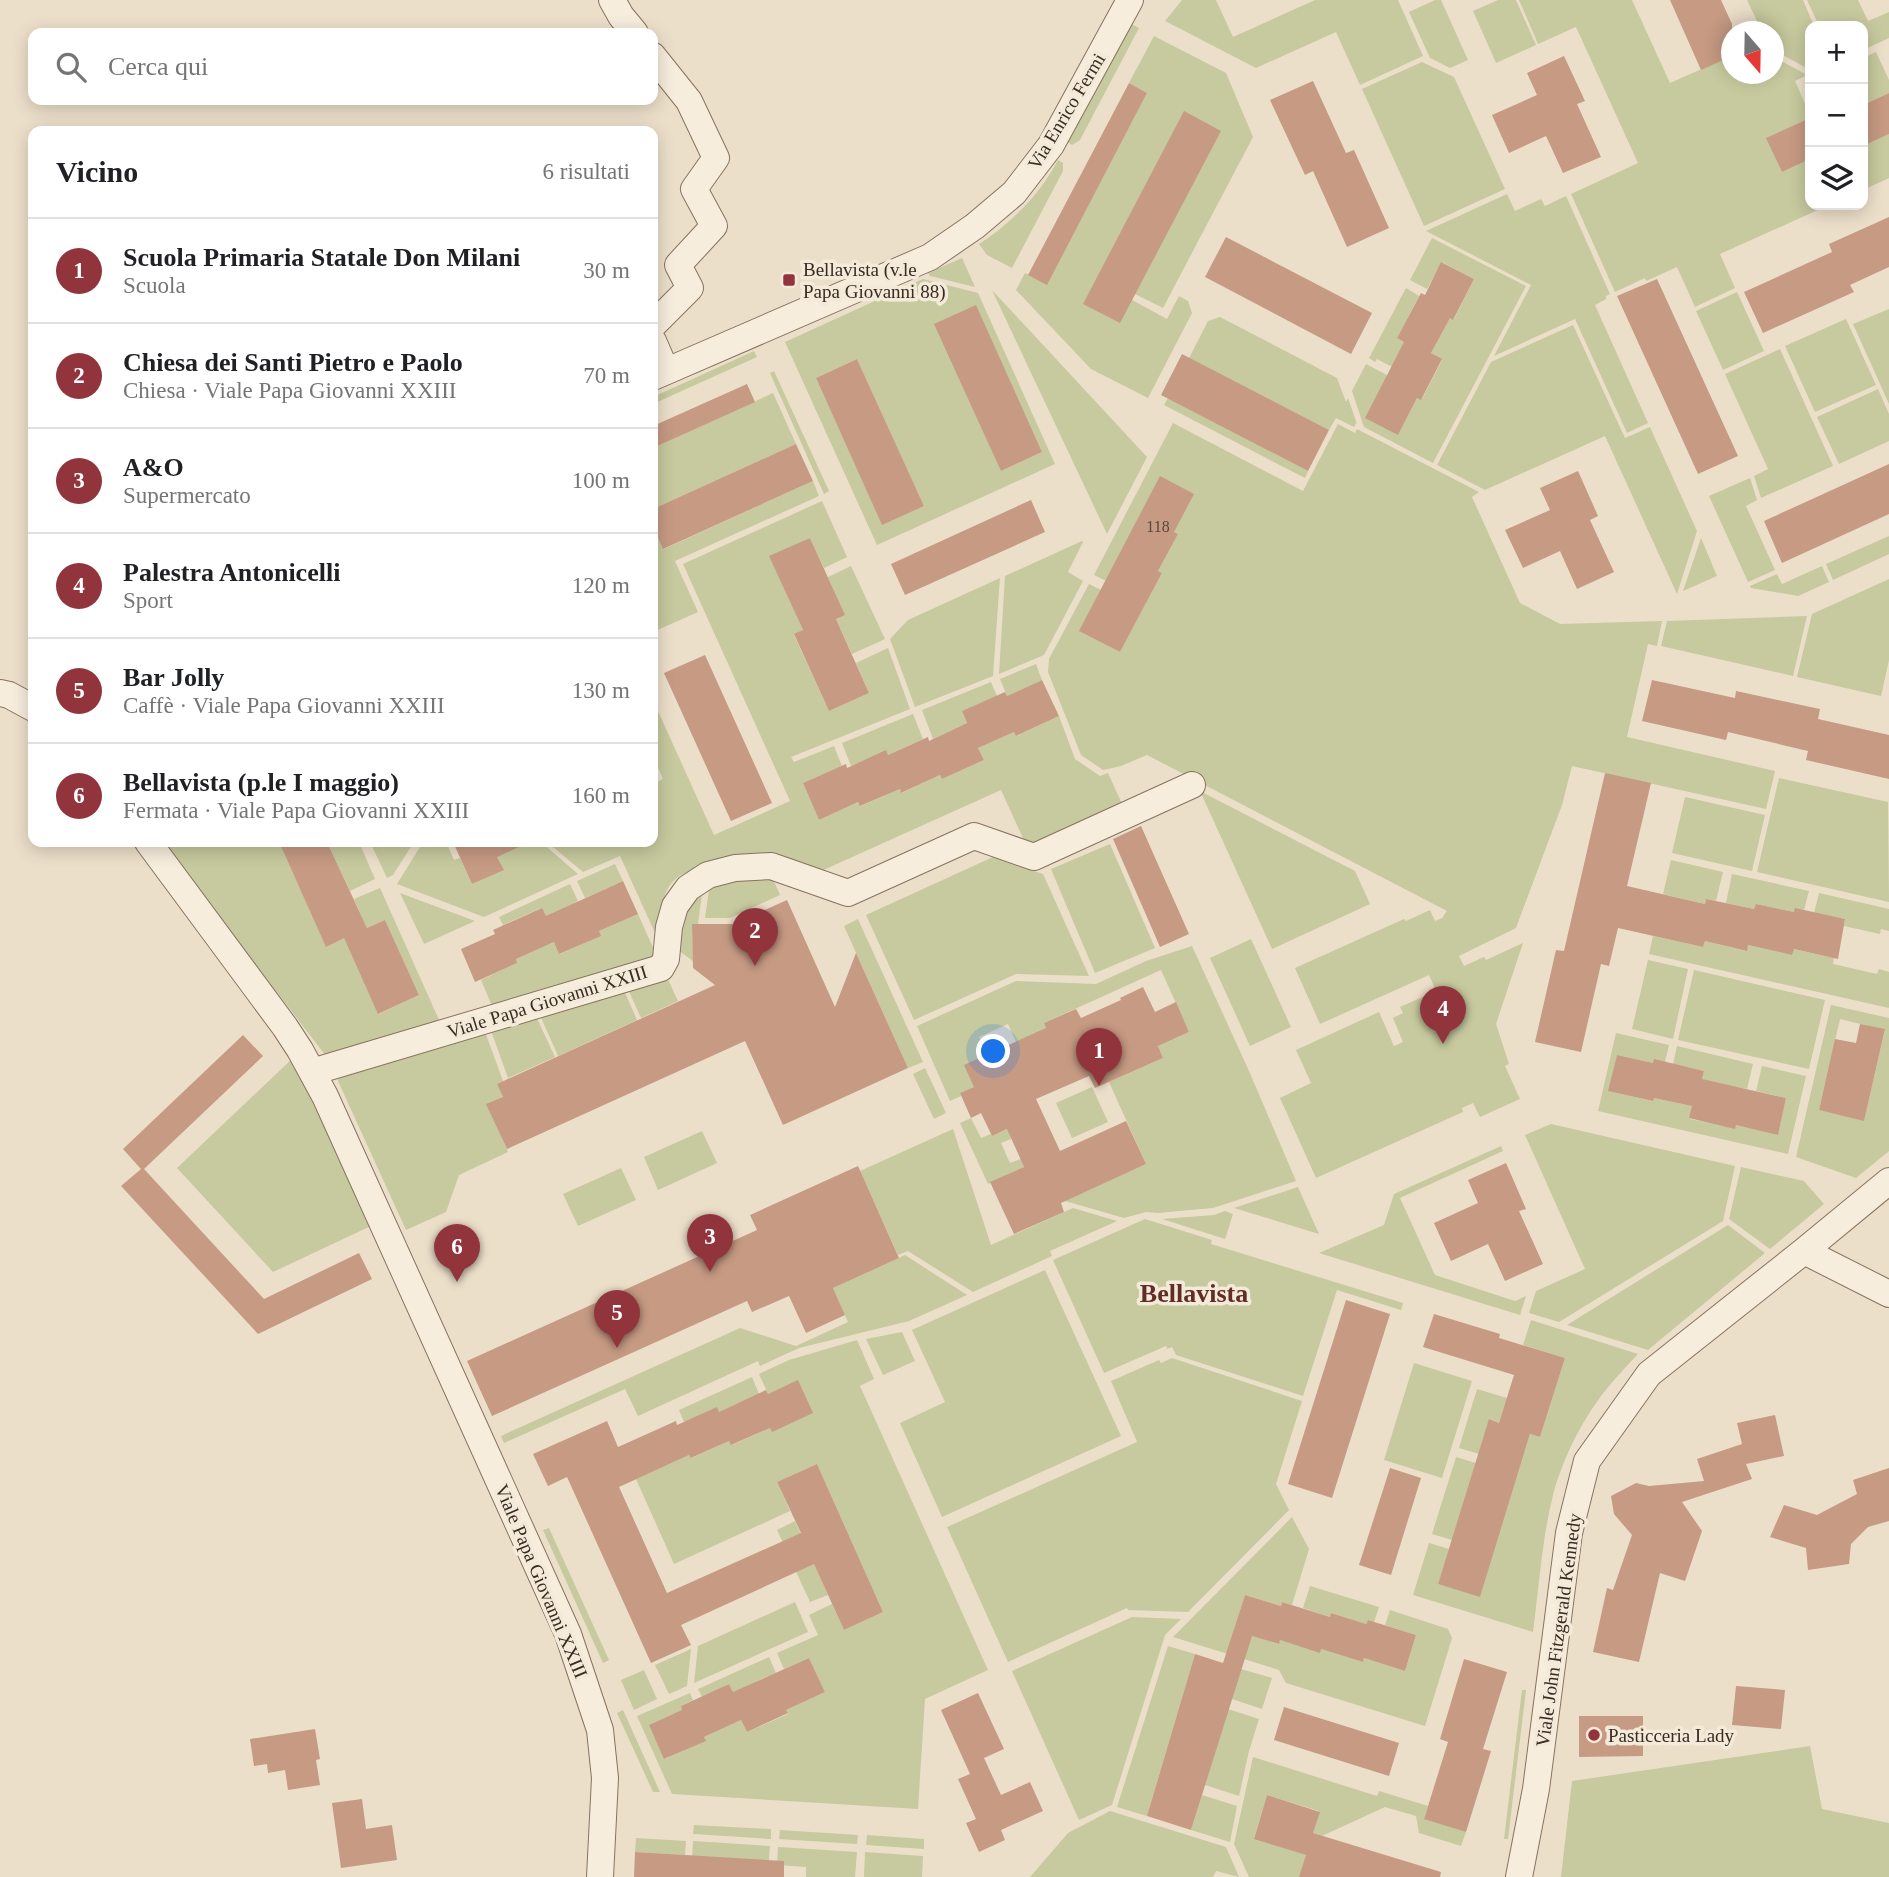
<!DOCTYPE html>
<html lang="it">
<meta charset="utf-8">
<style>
body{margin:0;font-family:"Times New Roman",serif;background:#f6f6f6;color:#202124}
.controls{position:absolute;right:21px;top:21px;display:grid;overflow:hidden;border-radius:14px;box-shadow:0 4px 18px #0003}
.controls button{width:63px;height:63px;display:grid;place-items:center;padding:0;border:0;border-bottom:2px solid #e0e0e0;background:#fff;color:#202124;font:35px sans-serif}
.compass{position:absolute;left:1721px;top:21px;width:63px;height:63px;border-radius:50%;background:#fff;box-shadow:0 4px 18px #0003;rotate:160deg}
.you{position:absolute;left:994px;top:1052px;width:24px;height:24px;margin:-18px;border:5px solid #fff;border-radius:50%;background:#1a73e8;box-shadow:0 0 0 10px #1a73e833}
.badge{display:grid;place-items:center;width:46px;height:46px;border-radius:50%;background:#91343b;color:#fff;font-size:23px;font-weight:700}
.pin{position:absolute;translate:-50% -58px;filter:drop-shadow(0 2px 4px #0008)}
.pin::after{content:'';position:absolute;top:37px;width:24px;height:21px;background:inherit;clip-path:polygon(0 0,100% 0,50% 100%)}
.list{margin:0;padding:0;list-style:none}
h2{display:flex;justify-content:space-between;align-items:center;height:91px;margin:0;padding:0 28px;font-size:30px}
h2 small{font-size:23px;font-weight:400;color:#757577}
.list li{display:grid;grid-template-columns:46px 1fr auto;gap:21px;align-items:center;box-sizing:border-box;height:105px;padding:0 28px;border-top:2px solid #e0e0e0}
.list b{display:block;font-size:26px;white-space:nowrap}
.list p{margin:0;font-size:23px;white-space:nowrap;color:#757577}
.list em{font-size:23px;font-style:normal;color:#757577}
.icon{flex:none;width:38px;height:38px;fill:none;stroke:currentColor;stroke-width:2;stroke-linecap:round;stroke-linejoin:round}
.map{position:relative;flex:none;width:1889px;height:1877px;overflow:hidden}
.search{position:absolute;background:#fff;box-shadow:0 4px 18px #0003;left:28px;top:28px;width:630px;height:77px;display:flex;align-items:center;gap:18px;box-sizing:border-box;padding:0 24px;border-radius:14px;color:#757577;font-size:26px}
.panel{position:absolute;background:#fff;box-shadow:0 4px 18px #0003;left:28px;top:126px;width:630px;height:721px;border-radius:14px}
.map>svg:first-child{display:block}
</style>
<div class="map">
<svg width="1889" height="1877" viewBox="0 0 1889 1877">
<rect width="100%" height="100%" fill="#ecdfca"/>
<!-- green -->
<path fill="#c7c99e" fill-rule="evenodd" d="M 1182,0 L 1216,0 L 1233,37 L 1315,0 L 1398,0 L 1423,56 L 1360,85 L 1336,32 L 1256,68 L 1165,21 Z
M 1435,0 L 1441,0 L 1468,60 L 1450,68 L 1430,58 L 1409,12 Z
M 1498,0 L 1516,0 L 1536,45 L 1496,63 L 1473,11 Z
M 1519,0 L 1632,0 L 1670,83 L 1731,56 L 1731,74 L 1773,74 L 1774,57 L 1807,75 L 1795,81 L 1810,115 L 1810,118 L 1767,138 L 1782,172 L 1810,159 L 1810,205 L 1829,205 L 1720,254 L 1735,288 L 1695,307 L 1677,267 L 1646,281 L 1645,278 L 1615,292 L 1571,194 L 1638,163 L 1576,27 L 1538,44 Z
M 1747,0 L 1803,0 L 1814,26 L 1810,26 L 1810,70 L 1774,50 L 1773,32 L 1762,31 Z
M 1807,0 L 1858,0 L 1868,21 L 1889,12 L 1889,38 L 1863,50 L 1863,26 L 1819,26 Z
M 1130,23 L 1139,28 L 1080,140 L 1072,145 L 1067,142 Z
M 1154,36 L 1226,73 L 1253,137 L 1163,308 L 1135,294 L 1132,300 L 1167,319 L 1179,296 L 1188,301 L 1192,313 L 1148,398 L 1091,369 L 1016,290 L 1025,273 L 1047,284 L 1147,93 L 1129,83 Z
M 1876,52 L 1889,80 L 1889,93 L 1863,105 L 1863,58 Z
M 1422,62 L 1454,77 L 1505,189 L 1424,226 L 1362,89 Z
M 1889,134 L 1889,178 L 1863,190 L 1863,142 L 1865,145 Z
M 1058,160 L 1063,163 L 1063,171 L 1012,268 L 987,255 L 979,244 C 1011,224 1041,193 1058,160 Z
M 1507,194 L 1515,211 L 1541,199 L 1545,206 L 1566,196 L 1610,294 L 1606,296 L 1606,299 L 1595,305 L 1648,423 L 1627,433 L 1575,319 L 1494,356 L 1531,285 L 1426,231 Z
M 1432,238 L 1526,286 L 1433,463 L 1364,427 L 1352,391 L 1366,364 L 1387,375 L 1398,435 L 1417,398 L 1422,399 L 1442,360 L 1431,353 L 1450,318 L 1454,319 L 1474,279 L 1442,262 L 1427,289 L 1410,280 Z
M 962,258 L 975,287 L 930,276 L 928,273 Z
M 923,279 L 978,293 L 1055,464 L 877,545 L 785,342 ZM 976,306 L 1042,452 L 1001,471 ZM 857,359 L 924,506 L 882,524 L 816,378 Z
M 1406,288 L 1419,296 L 1397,338 L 1409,345 L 1396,369 L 1377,359 L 1375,362 L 1369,358 Z
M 992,290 L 1147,457 L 1107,534 Z
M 1737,292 L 1764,351 L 1723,370 L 1696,311 Z
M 1889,309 L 1889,404 L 1853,324 Z
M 1220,317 L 1337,378 L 1346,402 L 1348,398 L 1357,424 L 1356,423 L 1354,427 L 1336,418 L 1329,430 L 1189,358 L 1208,321 Z
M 1846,319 L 1876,385 L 1815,412 L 1785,346 Z
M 1573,325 L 1625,438 L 1650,427 L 1697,531 L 1677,594 L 1605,436 L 1485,490 L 1437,465 L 1491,362 Z
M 1780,349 L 1833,466 L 1761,498 L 1754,476 L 1768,469 L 1725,374 Z
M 754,351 L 757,357 L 653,404 L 653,397 Z
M 774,371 L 829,491 L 824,494 L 770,373 Z
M 1878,389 L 1889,414 L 1889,441 L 1839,464 L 1817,417 Z
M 773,393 L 796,444 L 653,509 L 653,448 Z
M 1168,398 L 1308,471 L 1305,478 L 1164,405 Z
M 1173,423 L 1303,491 L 1338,424 L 1355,433 L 1357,429 L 1479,492 L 1472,497 L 1520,603 L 1560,624 L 1662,621 L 1657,646 L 1648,644 L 1627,737 L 1775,771 L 1766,809 L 1572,766 L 1562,805 L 1516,928 L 1459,956 L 1464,966 L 1484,957 L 1486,960 L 1523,943 L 1496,1024 L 1509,1064 L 1505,1066 L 1520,1099 L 1480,1117 L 1473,1103 L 1462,1108 L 1463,1112 L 1316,1178 L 1280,1098 L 1311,1083 L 1296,1050 L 1379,1012 L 1394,1046 L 1403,1042 L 1393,1018 L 1403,1013 L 1400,1007 L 1436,991 L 1429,975 L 1320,1024 L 1295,968 L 1404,919 L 1406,921 L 1430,910 L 1435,921 L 1442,918 L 1447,911 L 1147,755 L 1121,766 L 1103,770 L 1081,755 L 1048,672 L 1049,659 L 1089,584 L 1101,590 L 1080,631 L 1120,652 L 1162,573 L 1158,571 L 1178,534 L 1174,532 L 1106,581 L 1094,575 Z
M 1750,478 L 1757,500 L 1746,506 L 1775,570 L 1748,582 L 1709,496 Z
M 813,481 L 819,496 L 675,561 L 698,612 L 653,632 L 653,526 L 664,549 Z
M 822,501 L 847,557 L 824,568 L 810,538 L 770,557 L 803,630 L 794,635 L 829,711 L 869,693 L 856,663 L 888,648 L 910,709 L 791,757 L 794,762 L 834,746 L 842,766 L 803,783 L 819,820 L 858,802 L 861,806 L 900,789 L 902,793 L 940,775 L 942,779 L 984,760 L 978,748 L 1014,732 L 1017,736 L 1059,716 L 1075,759 L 1100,776 L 1108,773 L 1123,806 L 1028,849 L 1001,790 L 819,872 L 695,869 C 690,871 684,873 679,876 C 658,891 661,921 660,944 L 620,856 L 583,872 L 547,842 L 653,842 L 653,784 L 663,779 L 653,756 L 653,700 L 714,835 L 790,801 L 683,564 Z
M 1889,536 L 1889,554 L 1833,580 L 1826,564 Z
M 1701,538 L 1717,576 L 1683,591 Z
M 1082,541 L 1083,542 L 1068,572 L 1083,581 L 1044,655 L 999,674 L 1005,576 Z
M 851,566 L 885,639 L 852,654 L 836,619 L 844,615 L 828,577 Z
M 1822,566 L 1829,582 L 1798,596 L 1751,588 L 1750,586 L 1777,574 L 1782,584 Z
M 1000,578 L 993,676 L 915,707 L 890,639 L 908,620 Z
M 1889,579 L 1889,660 L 1881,696 L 1797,677 L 1812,614 Z
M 1807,616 L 1793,676 L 1661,646 L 1667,621 Z
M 1036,664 L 1042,680 L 1007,696 L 1000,679 Z
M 991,682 L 997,696 L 962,711 L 967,723 L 933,739 L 922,710 Z
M 913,714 L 923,739 L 888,755 L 886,751 L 851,766 L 842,743 Z
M 1779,778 L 1888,802 L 1889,902 L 1757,872 Z
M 1200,791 L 1355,871 L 1370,904 L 1272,949 Z
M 1685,797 L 1765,815 L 1752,871 L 1672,853 Z
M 161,842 L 279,842 L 326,946 L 344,938 L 379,1014 L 419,995 L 385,920 L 367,928 L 354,899 L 380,888 L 440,1022 L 326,1056 Z
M 327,842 L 359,842 L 375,879 L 350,891 Z
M 370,842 L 414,842 L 393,875 L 387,878 Z
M 423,842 L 446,842 L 454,860 L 460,858 L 472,884 L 503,870 L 491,843 L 541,842 L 578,874 L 484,917 L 397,884 Z
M 1110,844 L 1155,948 L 1095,973 L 1051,869 Z
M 993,857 L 1043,874 L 1089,976 L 1016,974 L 914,1020 L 866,915 Z
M 1671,860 L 1723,872 L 1716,901 L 1706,899 L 1705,904 L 1663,894 Z
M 615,864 L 623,881 L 585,898 L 577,881 Z
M 770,872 L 780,895 L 730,918 L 705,918 L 710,883 Z
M 1732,874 L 1809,891 L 1804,910 L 1794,912 L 1756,904 L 1754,909 L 1726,903 Z
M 570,884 L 578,901 L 574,903 L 575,905 L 546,918 L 541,908 L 503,925 L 499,917 Z
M 703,886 L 698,924 L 692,925 L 693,961 L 678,950 L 677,927 Z
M 400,893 L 475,921 L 424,944 Z
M 1819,893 L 1889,909 L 1889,931 L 1881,929 L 1880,934 L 1844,926 L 1845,919 L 1814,913 Z
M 638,914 L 655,952 L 653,959 L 492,1006 L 481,980 L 517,963 L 516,959 L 554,942 L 560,954 L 600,936 L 599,931 Z
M 858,919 L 923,1062 L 908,1068 L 844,926 Z
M 1653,936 L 1703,947 L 1705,941 L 1746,951 L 1748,945 L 1792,955 L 1793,949 L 1834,958 L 1833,964 L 1877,974 L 1879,969 L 1889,972 L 1889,1008 L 1649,954 Z
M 1251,939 L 1291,1027 L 1250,1046 L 1210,958 Z
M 1192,946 L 1249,1071 L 1296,1181 L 1213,1208 L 1158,1213 L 1146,1212 L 1124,1218 L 1058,1199 L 1082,1193 L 1146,1164 L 1109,1082 L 1163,1058 L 1158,1046 L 1189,1032 L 1161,970 L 1044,1023 L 1057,1052 L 1030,1073 L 1008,1024 L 979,1037 L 987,1055 L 974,1087 L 960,1093 L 961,1096 L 950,1101 L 917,1026 L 1016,981 L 1096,984 L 1146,961 Z
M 1648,960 L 1688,969 L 1673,1039 L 1632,1029 Z
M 1694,970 L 1825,1000 L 1809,1069 L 1678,1040 Z
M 666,975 L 678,1001 L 641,1018 L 627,987 Z
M 623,988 L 637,1020 L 558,1056 L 539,1013 Z
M 1831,1005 L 1889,1018 L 1889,1151 L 1856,1178 L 1796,1157 ZM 1840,1019 L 1885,1030 L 1864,1120 L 1819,1110 Z
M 535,1014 L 555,1057 L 508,1078 L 490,1028 Z
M 484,1029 L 503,1081 L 497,1084 L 503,1097 L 487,1104 L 508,1152 L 459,1175 L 446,1212 L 406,1230 L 338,1081 L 340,1072 Z
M 1616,1033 L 1669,1045 L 1665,1062 L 1653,1063 L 1617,1055 L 1609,1091 L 1652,1101 L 1654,1098 L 1692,1106 L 1690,1119 L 1734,1128 L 1736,1125 L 1778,1134 L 1786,1098 L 1756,1091 L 1762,1066 L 1806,1076 L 1788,1154 L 1598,1111 Z
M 1677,1046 L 1753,1064 L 1747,1089 L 1737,1087 L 1736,1090 L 1701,1082 L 1704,1071 L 1673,1064 Z
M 293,1058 L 373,1225 L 273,1272 L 177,1168 Z
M 925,1068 L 946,1113 L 934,1119 L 913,1074 Z
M 1092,1087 L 1108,1122 L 1072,1138 L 1056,1103 Z
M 971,1118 L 981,1138 L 991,1134 L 992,1136 L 1023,1122 L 1011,1139 L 1001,1143 L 1010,1163 L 1021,1159 L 1024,1167 L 988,1184 L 960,1123 Z
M 1551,1124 L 1735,1166 L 1723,1221 L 1559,1322 L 1529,1313 L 1536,1291 L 1585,1269 L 1525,1135 Z
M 953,1129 L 991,1245 L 1073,1208 L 1117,1221 L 1050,1251 L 1052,1256 L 973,1292 L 908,1251 L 898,1255 L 860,1171 Z
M 702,1131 L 717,1163 L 658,1190 L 644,1157 Z
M 1501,1146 L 1503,1151 L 1400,1198 L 1435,1275 L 1515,1301 L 1526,1296 L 1520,1315 L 1319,1253 L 1384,1225 L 1394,1194 Z
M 1741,1167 L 1804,1181 L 1824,1204 L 1770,1249 L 1729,1219 Z
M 621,1168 L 636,1200 L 578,1226 L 563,1194 Z
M 1298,1187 L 1319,1234 L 1234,1208 Z
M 1225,1211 L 1233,1214 L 1225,1239 L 1162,1219 L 1214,1215 Z
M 1145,1219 L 1212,1240 L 1211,1244 L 1403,1303 L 1401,1310 L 1337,1290 L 1303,1396 L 1176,1355 L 1172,1347 L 1167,1349 L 1166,1346 L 1104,1373 L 1053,1260 Z
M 1728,1225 L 1765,1253 L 1648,1350 L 1567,1325 Z
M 905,1255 L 967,1295 L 909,1321 L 799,1348 L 760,1366 L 758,1361 L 638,1416 L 625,1389 L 504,1443 L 501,1436 L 740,1328 L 796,1346 L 848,1322 L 833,1288 Z
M 1045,1270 L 1121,1436 L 942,1517 L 900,1423 L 945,1402 L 912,1330 Z
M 1531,1320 L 1638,1354 C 1628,1365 1618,1375 1609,1386 C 1584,1416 1563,1457 1553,1495 C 1542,1539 1539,1587 1533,1632 L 1413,1595 L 1429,1543 L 1449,1549 L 1438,1584 L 1480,1596 L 1530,1434 L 1540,1437 L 1565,1358 L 1523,1345 Z
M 902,1332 L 915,1361 L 883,1375 L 866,1339 Z
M 857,1340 L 874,1379 L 860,1386 L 988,1670 L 925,1699 L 918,1809 L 672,1794 L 637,1716 L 690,1693 L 693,1700 L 681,1706 L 683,1710 L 649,1725 L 665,1759 L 705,1741 L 704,1737 L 741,1720 L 747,1732 L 788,1714 L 786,1710 L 825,1692 L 809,1658 L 784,1669 L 777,1653 L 818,1635 L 809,1615 L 832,1604 L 844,1630 L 883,1612 L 817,1464 L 777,1482 L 790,1511 L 674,1564 L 636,1479 L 689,1455 L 692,1458 L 729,1441 L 732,1445 L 770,1428 L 772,1431 L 812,1413 L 798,1381 L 768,1394 L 759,1374 L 789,1360 Z
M 1172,1358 L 1302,1401 L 1276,1484 L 1289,1510 L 1188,1612 L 1128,1610 L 1127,1608 L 1008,1662 L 947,1527 L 1137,1442 L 1111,1381 L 1159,1360 L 1161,1363 Z
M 1414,1363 L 1472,1381 L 1442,1478 L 1384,1460 Z
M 752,1377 L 759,1394 L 719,1412 L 684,1422 L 679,1410 Z
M 1477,1389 L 1507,1398 L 1499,1423 L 1490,1419 L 1479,1454 L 1459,1448 Z
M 1456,1457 L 1476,1463 L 1452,1540 L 1432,1534 Z
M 1292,1517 L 1309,1549 L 1292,1605 L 1282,1602 L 1281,1606 L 1245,1595 L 1234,1630 L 1278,1644 L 1280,1640 L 1319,1652 L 1321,1649 L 1363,1662 L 1364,1658 L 1405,1671 L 1416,1635 L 1385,1625 L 1390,1610 L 1448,1629 L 1452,1638 L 1425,1726 L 1286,1683 L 1279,1670 L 1173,1637 Z
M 795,1521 L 828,1595 L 810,1602 L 777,1530 Z
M 549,1528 L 609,1660 L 603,1663 L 543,1530 Z
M 1310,1586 L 1379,1607 L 1374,1622 L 1368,1620 L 1366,1624 L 1331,1613 L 1330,1617 L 1303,1608 Z
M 795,1602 L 808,1632 L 694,1683 L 698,1646 Z
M 1132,1617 L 1181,1619 L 1165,1635 L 1112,1805 L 1079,1820 L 1012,1671 Z
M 1168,1646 L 1195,1654 L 1147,1816 L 1117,1807 Z
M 691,1649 L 687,1686 L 669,1694 L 655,1665 Z
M 769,1657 L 776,1673 L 761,1679 L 735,1696 L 729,1684 L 702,1697 L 698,1689 Z
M 1241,1669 L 1272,1678 L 1262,1709 L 1232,1699 Z
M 644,1670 L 657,1699 L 634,1710 L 621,1680 Z
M 1522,1690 L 1526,1690 L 1508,1839 L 1504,1839 Z
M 1228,1709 L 1259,1719 L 1249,1751 L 1239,1796 L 1205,1785 Z
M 623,1710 L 660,1792 L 653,1792 L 617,1713 Z
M 1810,1746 L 1822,1809 L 1889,1823 L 1889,1877 L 1561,1877 L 1572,1781 Z
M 1253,1757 L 1377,1796 L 1379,1791 L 1428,1806 L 1424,1818 L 1466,1832 L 1461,1846 L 1419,1833 L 1416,1816 L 1385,1807 L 1322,1836 L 1313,1833 L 1319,1811 L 1267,1795 L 1254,1838 L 1306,1855 L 1300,1877 L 1249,1877 L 1234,1844 Z
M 1202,1795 L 1237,1806 L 1230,1842 L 1191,1830 Z
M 1110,1811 L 1226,1847 L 1239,1877 L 1216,1871 L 1213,1877 L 1030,1877 L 1068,1833 Z
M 694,1825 L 771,1829 L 771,1839 L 693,1834 Z
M 780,1830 L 858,1835 L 857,1844 L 779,1839 Z
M 867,1835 L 924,1839 L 924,1849 L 866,1845 Z
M 636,1838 L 686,1841 L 685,1855 L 635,1852 Z
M 693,1841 L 770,1846 L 769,1860 L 692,1860 Z
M 778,1847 L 857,1852 L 855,1877 L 806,1877 L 806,1867 L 777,1865 Z
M 865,1852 L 923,1856 L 922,1877 L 864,1877 Z"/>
<!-- building -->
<path fill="#c69a83" d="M 1670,0 L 1721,0 L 1732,24 L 1732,56 L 1701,70 Z
M 1564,56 L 1585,101 L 1577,104 L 1601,157 L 1563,173 L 1546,136 L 1509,153 L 1492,115 L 1537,95 L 1527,73 Z
M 1313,81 L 1346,153 L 1354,150 L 1389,228 L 1347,247 L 1313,171 L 1305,175 L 1270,100 Z
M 1129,83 L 1147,93 L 1047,285 L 1028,275 Z
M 1889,93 L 1889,134 L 1863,146 L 1863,105 Z
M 1184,111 L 1221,131 L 1120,323 L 1083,304 Z
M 1810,118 L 1810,159 L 1782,172 L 1766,138 Z
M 1889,217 L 1889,267 L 1850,285 L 1854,292 L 1763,333 L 1744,292 L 1832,252 L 1829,244 Z
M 1226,237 L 1372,313 L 1351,354 L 1205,277 Z
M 1441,262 L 1474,279 L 1453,320 L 1450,318 L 1431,353 L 1442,359 L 1421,400 L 1417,398 L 1398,435 L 1365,418 L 1404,342 L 1397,338 L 1421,293 L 1425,295 Z
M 1657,279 L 1738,456 L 1698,474 L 1617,296 Z
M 976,305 L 1042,452 L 1001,471 L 934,324 Z
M 1182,354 L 1329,430 L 1308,471 L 1161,395 Z
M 857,359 L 924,506 L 882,525 L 816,378 Z
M 747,384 L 755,402 L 653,448 L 653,426 Z
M 796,444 L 813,481 L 663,549 L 653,526 L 653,509 Z
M 1889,464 L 1889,514 L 1782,563 L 1764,521 Z
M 1578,471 L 1598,516 L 1590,520 L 1614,572 L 1577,589 L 1560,551 L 1523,568 L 1505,530 L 1550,510 L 1540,488 Z
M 1160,476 L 1194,494 L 1174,532 L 1178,534 L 1158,571 L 1162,573 L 1120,652 L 1079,631 Z
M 1031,500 L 1045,532 L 905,595 L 891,564 Z
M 810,538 L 845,615 L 836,619 L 869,693 L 829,711 L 794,634 L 803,630 L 769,556 Z
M 705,655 L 772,803 L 731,821 L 664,673 Z
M 1042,680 L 1059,716 L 1016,736 L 1014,732 L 978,748 L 984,760 L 942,779 L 940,775 L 901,793 L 900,789 L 860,806 L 858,802 L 819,820 L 803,783 L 846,764 L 847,768 L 886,750 L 888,755 L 928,737 L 929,741 L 967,723 L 962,711 L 1005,692 L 1007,696 Z
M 1652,680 L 1735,698 L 1736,691 L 1820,709 L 1818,719 L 1889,735 L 1889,779 L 1806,760 L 1808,751 L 1728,732 L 1726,740 L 1642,721 Z
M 1605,773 L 1651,783 L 1627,886 L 1705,904 L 1706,899 L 1754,909 L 1756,904 L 1794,912 L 1795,908 L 1845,919 L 1838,959 L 1794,949 L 1792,955 L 1748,945 L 1747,951 L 1705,941 L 1703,947 L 1618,928 L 1609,966 L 1601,964 L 1581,1052 L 1535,1042 L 1556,950 L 1564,951 Z
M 1141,826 L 1189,934 L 1160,947 L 1113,839 Z
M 279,842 L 327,842 L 367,928 L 385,920 L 419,995 L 378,1014 L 344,938 L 326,947 Z
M 453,842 L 530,842 L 497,857 L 504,870 L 472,884 Z
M 623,881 L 638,914 L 599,931 L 601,936 L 559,954 L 554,942 L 516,959 L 517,963 L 475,982 L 461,949 L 495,934 L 493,930 L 542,908 L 546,916 Z
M 787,900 L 835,1007 L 856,953 L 908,1068 L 783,1125 L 745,1041 L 507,1149 L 486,1104 L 503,1097 L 497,1084 L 715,985 L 693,968 L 692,924 L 734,924 Z
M 1143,987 L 1155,1012 L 1176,1002 L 1189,1032 L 1158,1046 L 1163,1058 L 1095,1088 L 1089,1076 L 1036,1099 L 1060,1151 L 1126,1121 L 1146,1164 L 1061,1203 L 1064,1212 L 1014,1234 L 990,1182 L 1024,1167 L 1007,1129 L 992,1136 L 981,1113 L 971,1118 L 960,1093 L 974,1087 L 964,1065 L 1046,1028 L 1044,1023 L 1076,1009 L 1081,1018 L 1121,1000 L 1120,998 Z
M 1860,1024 L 1885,1029 L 1864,1121 L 1819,1110 L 1835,1039 L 1856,1043 Z
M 243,1035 L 263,1056 L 144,1169 L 264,1299 L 359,1253 L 372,1279 L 258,1334 L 121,1186 L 141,1169 L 123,1149 Z
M 1617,1055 L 1653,1063 L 1654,1059 L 1704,1071 L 1702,1079 L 1786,1098 L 1778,1135 L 1736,1125 L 1735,1129 L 1689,1118 L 1692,1106 L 1654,1098 L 1653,1101 L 1608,1091 Z
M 1506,1163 L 1526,1209 L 1519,1211 L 1543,1264 L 1505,1281 L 1488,1244 L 1451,1261 L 1434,1223 L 1478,1203 L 1468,1180 Z
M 858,1166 L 899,1258 L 833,1288 L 845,1315 L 806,1333 L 789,1296 L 752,1312 L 747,1301 L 492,1416 L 467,1361 L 757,1230 L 750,1215 Z
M 1346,1300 L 1390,1314 L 1332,1498 L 1288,1484 Z
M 1434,1314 L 1500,1334 L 1499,1338 L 1565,1358 L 1540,1437 L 1530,1434 L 1480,1597 L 1438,1584 L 1489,1419 L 1499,1423 L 1514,1375 L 1423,1347 Z
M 798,1380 L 813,1413 L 772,1432 L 770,1428 L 731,1445 L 729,1441 L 691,1458 L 689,1455 L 619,1487 L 667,1593 L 801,1533 L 777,1482 L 817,1464 L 883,1612 L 844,1630 L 814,1564 L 681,1625 L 691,1645 L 651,1663 L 567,1477 L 548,1486 L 533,1454 L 607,1421 L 618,1447 L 676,1421 L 677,1425 L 717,1407 L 719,1412 L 766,1390 L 768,1394 Z
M 1775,1415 L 1784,1456 L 1746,1464 L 1752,1479 L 1682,1502 L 1702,1531 L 1685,1581 L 1660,1573 L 1639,1662 L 1593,1652 L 1607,1588 L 1613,1590 L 1632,1535 L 1614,1514 L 1611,1496 L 1636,1483 L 1649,1486 L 1704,1481 L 1697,1459 L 1742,1444 L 1737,1423 Z
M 1390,1468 L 1421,1478 L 1391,1575 L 1359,1565 Z
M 1889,1468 L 1889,1521 L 1868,1527 L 1851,1544 L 1849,1564 L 1808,1570 L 1806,1548 L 1770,1537 L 1784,1505 L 1817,1515 L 1857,1494 L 1853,1480 Z
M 1245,1595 L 1281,1606 L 1282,1602 L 1330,1617 L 1331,1613 L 1366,1624 L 1368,1620 L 1416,1635 L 1405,1671 L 1364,1658 L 1363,1662 L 1321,1649 L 1320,1653 L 1280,1640 L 1279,1644 L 1252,1636 L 1191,1830 L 1147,1816 L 1195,1654 L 1223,1663 Z
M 809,1658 L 825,1692 L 786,1710 L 788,1713 L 747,1732 L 741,1720 L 704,1737 L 706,1741 L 664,1759 L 649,1725 L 682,1710 L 681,1706 L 729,1684 L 733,1692 Z
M 1464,1659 L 1507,1672 L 1483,1749 L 1491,1751 L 1466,1832 L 1424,1819 L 1448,1742 L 1440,1739 Z
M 1736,1686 L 1785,1690 L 1781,1729 L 1732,1725 Z
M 978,1693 L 1004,1749 L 984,1758 L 1001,1795 L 1030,1782 L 1043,1811 L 1001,1830 L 1005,1840 L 979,1852 L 966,1823 L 976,1819 L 958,1779 L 970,1774 L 941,1710 Z
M 1284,1707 L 1399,1743 L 1389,1776 L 1274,1740 Z
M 1579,1716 L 1643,1716 L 1643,1756 L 1579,1757 Z
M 315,1729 L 320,1759 L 316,1760 L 320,1785 L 288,1790 L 285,1770 L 268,1773 L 267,1764 L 254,1766 L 250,1739 Z
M 1267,1795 L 1320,1812 L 1313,1833 L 1441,1872 L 1440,1877 L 1299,1877 L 1306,1855 L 1254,1839 Z
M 362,1799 L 366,1829 L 392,1825 L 397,1860 L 341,1868 L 332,1803 Z
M 635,1852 L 784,1861 L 784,1877 L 634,1877 Z"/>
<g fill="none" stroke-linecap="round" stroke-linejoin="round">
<defs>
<path id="minor" d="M 612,0 L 621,16 L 635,33
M 653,56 L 689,101 L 716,158 L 694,189 L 714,226 L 678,265 L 690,288 L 653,325
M 653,341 L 666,371
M 653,377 L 930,257 L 975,226 L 1014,193 L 1051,145 L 1130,0
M 0,693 L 9,695 L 33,708
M 148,842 L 285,1027 L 300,1050 L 325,1096 L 568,1634 L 600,1730 L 605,1778 L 600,1877
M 312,1072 L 661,968 L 666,959 L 669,927 L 675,906 L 688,888 L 708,875 L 735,868 L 771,866 L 848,893 L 974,836 L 1034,857 L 1192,785
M 1804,1251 L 1889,1294
M 1519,1877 L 1536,1789 L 1569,1533 L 1587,1461 L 1649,1374 L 1804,1251 L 1889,1181"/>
</defs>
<!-- minor casing -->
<use href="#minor" stroke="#87725f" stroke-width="28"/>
<!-- minor -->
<use href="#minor" stroke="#f7eddd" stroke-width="26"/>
</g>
<!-- markers -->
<g fill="#91343b" stroke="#f3ead9" stroke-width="2.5">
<rect x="782" y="273" width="14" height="14" rx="3.5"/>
<circle cx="1594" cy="1735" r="7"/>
</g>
<g text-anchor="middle" stroke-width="7" stroke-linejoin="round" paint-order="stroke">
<!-- number labels -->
<g font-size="16" fill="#5c473a">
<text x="1158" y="532">118</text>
</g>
<!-- street labels -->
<g font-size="19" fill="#392b22" stroke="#f3ead9">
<text transform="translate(1066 111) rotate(-59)" y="7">Via Enrico Fermi</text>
<text transform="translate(547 1001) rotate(-17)" y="7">Viale Papa Giovanni XXIII</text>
<text transform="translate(542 1581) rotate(67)" y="7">Viale Papa Giovanni XXIII</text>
<text transform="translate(1558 1630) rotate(-82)" y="7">Viale John Fitzgerald Kennedy</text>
</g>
<!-- poi labels -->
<g font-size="19" fill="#392b22" stroke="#f3ead9" text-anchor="start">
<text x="803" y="276">Bellavista (v.le<tspan x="803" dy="22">Papa Giovanni 88)</tspan></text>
<text x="1608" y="1742">Pasticceria Lady</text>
</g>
<!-- district labels -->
<g font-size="26" font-weight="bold" fill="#622d24" stroke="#f3ead9">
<text x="1194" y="1302">Bellavista</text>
</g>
</g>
</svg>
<div class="controls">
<button>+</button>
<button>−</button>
<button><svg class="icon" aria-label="layers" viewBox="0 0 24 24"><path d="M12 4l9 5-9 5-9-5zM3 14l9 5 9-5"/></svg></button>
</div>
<svg class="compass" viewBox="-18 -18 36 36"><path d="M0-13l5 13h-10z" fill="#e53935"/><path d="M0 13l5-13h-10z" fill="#757577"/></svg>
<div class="you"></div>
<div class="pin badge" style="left:1099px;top:1086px">1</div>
<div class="pin badge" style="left:755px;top:966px">2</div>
<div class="pin badge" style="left:710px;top:1272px">3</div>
<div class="pin badge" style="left:1443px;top:1044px">4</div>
<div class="pin badge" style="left:617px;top:1348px">5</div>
<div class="pin badge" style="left:457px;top:1282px">6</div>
<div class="search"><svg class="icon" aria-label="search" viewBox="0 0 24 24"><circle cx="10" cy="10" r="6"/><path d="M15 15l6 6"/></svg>Cerca qui</div>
<section class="panel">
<h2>Vicino<small>6 risultati</small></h2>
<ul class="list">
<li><span class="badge">1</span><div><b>Scuola Primaria Statale Don Milani</b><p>Scuola</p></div><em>30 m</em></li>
<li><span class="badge">2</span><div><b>Chiesa dei Santi Pietro e Paolo</b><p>Chiesa · Viale Papa Giovanni XXIII</p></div><em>70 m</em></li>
<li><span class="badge">3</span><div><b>A&amp;O</b><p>Supermercato</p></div><em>100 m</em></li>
<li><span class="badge">4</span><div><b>Palestra Antonicelli</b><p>Sport</p></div><em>120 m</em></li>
<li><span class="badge">5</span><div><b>Bar Jolly</b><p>Caffè · Viale Papa Giovanni XXIII</p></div><em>130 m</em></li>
<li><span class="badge">6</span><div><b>Bellavista (p.le I maggio)</b><p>Fermata · Viale Papa Giovanni XXIII</p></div><em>160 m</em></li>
</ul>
</section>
</div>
